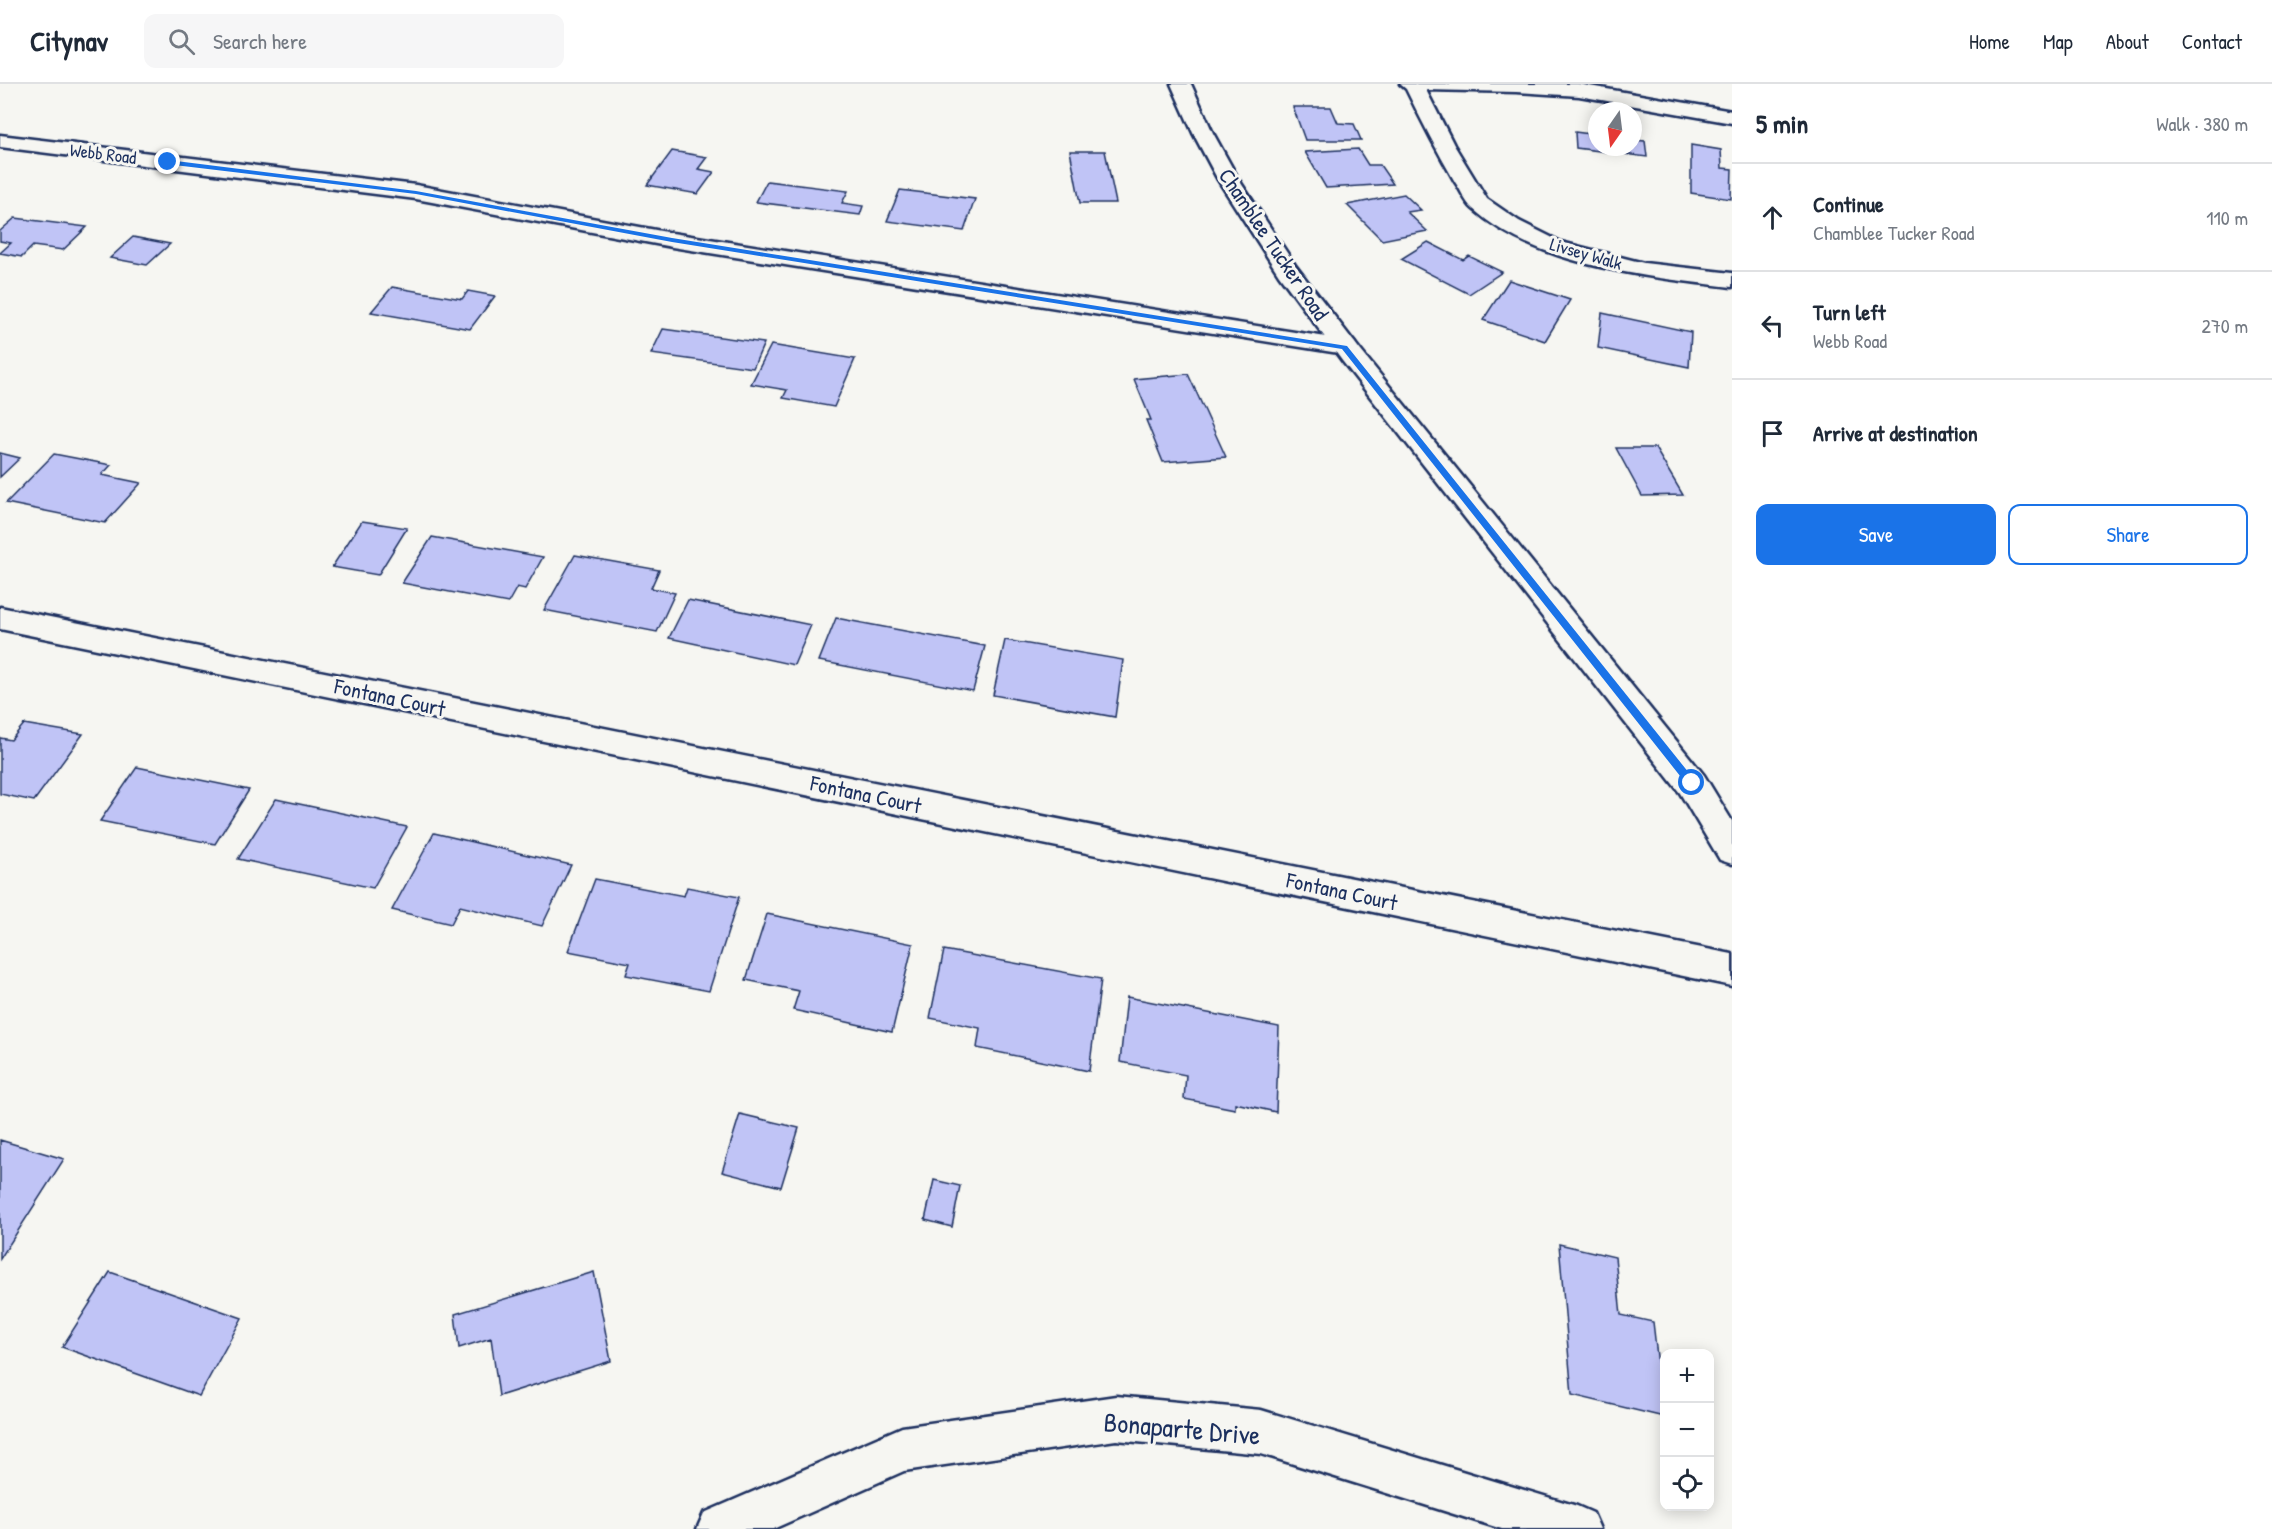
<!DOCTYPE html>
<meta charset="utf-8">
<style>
body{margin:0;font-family:"Patrick Hand",sans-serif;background:#f6f6f7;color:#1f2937}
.controls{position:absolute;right:18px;bottom:18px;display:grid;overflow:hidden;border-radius:12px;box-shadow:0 3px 15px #0003}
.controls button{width:54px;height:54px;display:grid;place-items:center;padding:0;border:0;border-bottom:2px solid #e0e1e3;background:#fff;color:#1f2937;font:30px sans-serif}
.compass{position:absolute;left:1588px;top:18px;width:54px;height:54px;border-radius:50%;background:#fff;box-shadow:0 3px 15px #0003;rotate:194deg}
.stop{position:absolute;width:18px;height:18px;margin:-14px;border:4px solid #1a73e8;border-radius:50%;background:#fff}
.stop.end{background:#1a73e8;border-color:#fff;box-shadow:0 2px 6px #0008}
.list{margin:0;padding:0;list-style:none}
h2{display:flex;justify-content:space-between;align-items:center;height:78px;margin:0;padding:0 24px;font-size:26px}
h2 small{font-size:20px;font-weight:400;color:#747a83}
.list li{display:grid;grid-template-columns:39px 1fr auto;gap:18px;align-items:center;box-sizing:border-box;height:108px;padding:0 24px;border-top:2px solid #e0e1e3}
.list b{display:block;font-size:22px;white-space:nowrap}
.list p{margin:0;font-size:20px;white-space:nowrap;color:#747a83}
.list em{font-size:20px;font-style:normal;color:#747a83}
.actions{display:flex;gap:12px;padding:18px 24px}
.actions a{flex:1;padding:14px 0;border:2px solid #1a73e8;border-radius:12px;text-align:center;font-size:21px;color:#1a73e8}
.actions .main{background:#1a73e8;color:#fff}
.icon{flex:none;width:33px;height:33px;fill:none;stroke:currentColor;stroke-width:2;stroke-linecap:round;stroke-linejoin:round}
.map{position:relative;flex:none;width:1732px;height:1445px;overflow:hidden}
header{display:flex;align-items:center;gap:36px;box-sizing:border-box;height:84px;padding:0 30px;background:#fff;border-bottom:2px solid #e0e1e3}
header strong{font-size:28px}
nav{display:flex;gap:33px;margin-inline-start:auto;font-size:21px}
.search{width:420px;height:54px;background:#f6f6f7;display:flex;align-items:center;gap:15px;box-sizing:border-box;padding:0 21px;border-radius:12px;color:#747a83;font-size:22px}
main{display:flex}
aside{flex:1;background:#fff}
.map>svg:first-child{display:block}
</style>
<header>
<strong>Citynav</strong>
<div class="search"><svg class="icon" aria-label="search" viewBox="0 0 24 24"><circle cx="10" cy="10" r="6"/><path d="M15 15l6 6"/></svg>Search here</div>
<nav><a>Home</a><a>Map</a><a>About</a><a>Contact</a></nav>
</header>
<main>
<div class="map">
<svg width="1732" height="1445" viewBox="0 0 1732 1445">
<rect width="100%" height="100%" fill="#f6f6f2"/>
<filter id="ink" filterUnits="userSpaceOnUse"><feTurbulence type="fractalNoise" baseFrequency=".0167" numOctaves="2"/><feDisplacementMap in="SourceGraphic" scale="12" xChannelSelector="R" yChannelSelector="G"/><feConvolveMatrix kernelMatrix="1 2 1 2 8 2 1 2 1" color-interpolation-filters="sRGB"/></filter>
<g filter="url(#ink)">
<!-- building -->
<path fill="#c0c4f6" stroke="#1b2f5e" stroke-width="1.5" d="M 1293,23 L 1331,23 L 1338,39 L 1354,40 L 1361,56 L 1305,56 Z
M 1575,48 L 1597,51 L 1597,63 L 1633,63 L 1633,56 L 1645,57 L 1647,73 L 1576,64 Z
M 1691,61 L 1721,66 L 1722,84 L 1732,85 L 1731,115 L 1691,109 Z
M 1358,65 L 1368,81 L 1380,81 L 1393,100 L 1326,104 L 1305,68 Z
M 672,67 L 707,73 L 698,85 L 714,88 L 698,110 L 647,101 Z
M 1070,67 L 1105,67 L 1116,119 L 1080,119 Z
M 767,97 L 848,107 L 842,119 L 863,122 L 860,131 L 756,118 Z
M 900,106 L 975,115 L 964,147 L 887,137 Z
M 1404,110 L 1421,126 L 1407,128 L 1427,147 L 1382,156 L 1347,121 Z
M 15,134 L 87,143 L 63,166 L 33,162 L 22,173 L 0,169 L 11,159 L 0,157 L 0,147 Z
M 133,153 L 170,160 L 147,181 L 110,174 Z
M 1428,158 L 1463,176 L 1469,172 L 1502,188 L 1469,210 L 1401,175 Z
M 1509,196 L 1570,216 L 1545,257 L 1483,236 Z
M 392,203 L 462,215 L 468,207 L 495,212 L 470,245 L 371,228 Z
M 1602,229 L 1691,248 L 1689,283 L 1598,264 Z
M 663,245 L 764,259 L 753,284 L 651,270 Z
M 771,261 L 855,275 L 834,323 L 783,314 L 787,306 L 751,300 Z
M 1188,290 L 1226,373 L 1163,378 L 1146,336 L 1151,336 L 1134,295 Z
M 1616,364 L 1655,364 L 1683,411 L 1642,412 Z
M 0,369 L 20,374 L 0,393 Z
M 54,370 L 111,381 L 102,391 L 141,399 L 105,439 L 6,419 Z
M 362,437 L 407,444 L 378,491 L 332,483 Z
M 432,453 L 543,473 L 525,505 L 517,503 L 508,519 L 402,499 Z
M 575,471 L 659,486 L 651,504 L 675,509 L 657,548 L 544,526 Z
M 688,516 L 811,541 L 794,581 L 669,554 Z
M 836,534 L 985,562 L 973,607 L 819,577 Z
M 1005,556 L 1123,576 L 1115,633 L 993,611 Z
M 24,640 L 83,650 L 34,717 L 0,710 L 0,654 L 11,656 Z
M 137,683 L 249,706 L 215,760 L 100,737 Z
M 276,715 L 407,743 L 373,804 L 238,775 Z
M 434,749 L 571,781 L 542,842 L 460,822 L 451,840 L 392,826 Z
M 595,795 L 684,812 L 687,803 L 739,813 L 709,907 L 626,891 L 630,879 L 568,867 Z
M 767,830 L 913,860 L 892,948 L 793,926 L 799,907 L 746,896 Z
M 944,866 L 1101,895 L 1089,987 L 977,964 L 980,944 L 930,934 Z
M 1127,913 L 1279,943 L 1276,1028 L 1235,1019 L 1235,1025 L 1184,1015 L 1186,991 L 1120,978 Z
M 740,1030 L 799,1044 L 781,1103 L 722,1088 Z
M 0,1056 L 64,1075 L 0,1175 Z
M 934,1096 L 960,1102 L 952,1143 L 925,1136 Z
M 1559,1160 L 1615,1173 L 1621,1231 L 1653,1238 L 1664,1333 L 1572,1311 Z
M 110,1188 L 242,1234 L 199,1312 L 62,1263 Z
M 594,1188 L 611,1277 L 499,1312 L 491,1254 L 459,1264 L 455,1230 Z"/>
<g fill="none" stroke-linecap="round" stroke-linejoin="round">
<defs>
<path id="minor" d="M 1400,0 L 1578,0 L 1732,27 L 1732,39 L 1579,12 L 1516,8 L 1426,6 L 1454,61 L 1487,115 L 1519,137 L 1561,158 L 1644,179 L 1732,189 L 1732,203 C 1649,193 1538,183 1473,125 C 1465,118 1461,106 1455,98 C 1437,67 1421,36 1406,5 Z
M 0,51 L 416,101 L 672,149 L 1345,256 L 1354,258 L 1357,263 L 1354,268 L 1345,270 L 672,163 L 416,115 L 0,63 Z
M 0,523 L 1732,870 L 1732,902 L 0,545 Z
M 1116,1312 L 1261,1326 L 1577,1422 L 1593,1429 L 1600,1445 L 1502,1445 L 1261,1370 L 1116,1356 L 904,1387 L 773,1445 L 697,1445 L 704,1429 L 902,1343 Z"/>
<path id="secondary" d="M 1171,0 L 1191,0 L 1213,49 L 1239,96 L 1295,181 L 1361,267 L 1704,691 L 1732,737 L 1732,780 L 1720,776 L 1680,709 L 1343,278 L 1279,191 L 1218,96 L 1193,49 Z"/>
</defs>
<!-- minor casing -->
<use href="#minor" stroke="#1b2f5e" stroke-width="5"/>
<!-- secondary casing -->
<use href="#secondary" stroke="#1b2f5e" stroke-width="5"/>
<!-- minor -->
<use href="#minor" fill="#f6f6f2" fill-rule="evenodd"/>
<!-- secondary -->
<use href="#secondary" fill="#f6f6f2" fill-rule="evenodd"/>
</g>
</g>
<!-- route -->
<path fill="#1a73e8" d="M 168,76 L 416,107 L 672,154 L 1347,262 L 1697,699 L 1692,703 L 1688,702 L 1342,265 L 672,158 L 416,110 L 166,80 Z"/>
<g text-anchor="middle" stroke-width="6" stroke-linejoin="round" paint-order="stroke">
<!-- far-street labels -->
<g font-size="18" fill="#1b2f5e" stroke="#f6f6f2">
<text transform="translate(103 70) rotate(7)" y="6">Webb Road</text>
<text transform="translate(1586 170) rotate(16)" y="6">Livsey Walk</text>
</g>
<!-- street labels -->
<g font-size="22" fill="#1b2f5e" stroke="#f6f6f2">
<text transform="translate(1274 160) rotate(56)" y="8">Chamblee Tucker Road</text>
<text transform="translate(390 613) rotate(12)" y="8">Fontana Court</text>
<text transform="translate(866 710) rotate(12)" y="8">Fontana Court</text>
<text transform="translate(1342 807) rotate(12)" y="8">Fontana Court</text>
</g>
<!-- near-street labels -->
<g font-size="27" fill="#1b2f5e" stroke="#f6f6f2">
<text transform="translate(1182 1345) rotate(5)" y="9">Bonaparte Drive</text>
</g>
</g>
</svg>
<div class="controls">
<button>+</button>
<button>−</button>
<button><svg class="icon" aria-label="locate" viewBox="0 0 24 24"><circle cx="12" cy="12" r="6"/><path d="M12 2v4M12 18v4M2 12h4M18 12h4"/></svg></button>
</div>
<svg class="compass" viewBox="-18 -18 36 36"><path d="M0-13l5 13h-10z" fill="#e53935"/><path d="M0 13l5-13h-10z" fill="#747a83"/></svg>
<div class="stop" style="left:1692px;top:699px"></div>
<div class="stop end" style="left:168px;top:78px"></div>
</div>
<aside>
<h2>5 min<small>Walk · 380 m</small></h2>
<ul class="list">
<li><svg class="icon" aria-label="ahead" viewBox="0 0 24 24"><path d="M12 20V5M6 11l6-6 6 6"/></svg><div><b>Continue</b><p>Chamblee Tucker Road</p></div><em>110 m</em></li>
<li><svg class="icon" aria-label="left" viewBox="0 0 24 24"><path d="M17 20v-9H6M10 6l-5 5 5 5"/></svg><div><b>Turn left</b><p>Webb Road</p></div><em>270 m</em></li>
<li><svg class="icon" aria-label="arrive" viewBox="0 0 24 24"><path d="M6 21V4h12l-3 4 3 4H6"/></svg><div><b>Arrive at destination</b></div></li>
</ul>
<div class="actions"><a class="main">Save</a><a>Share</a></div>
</aside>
</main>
